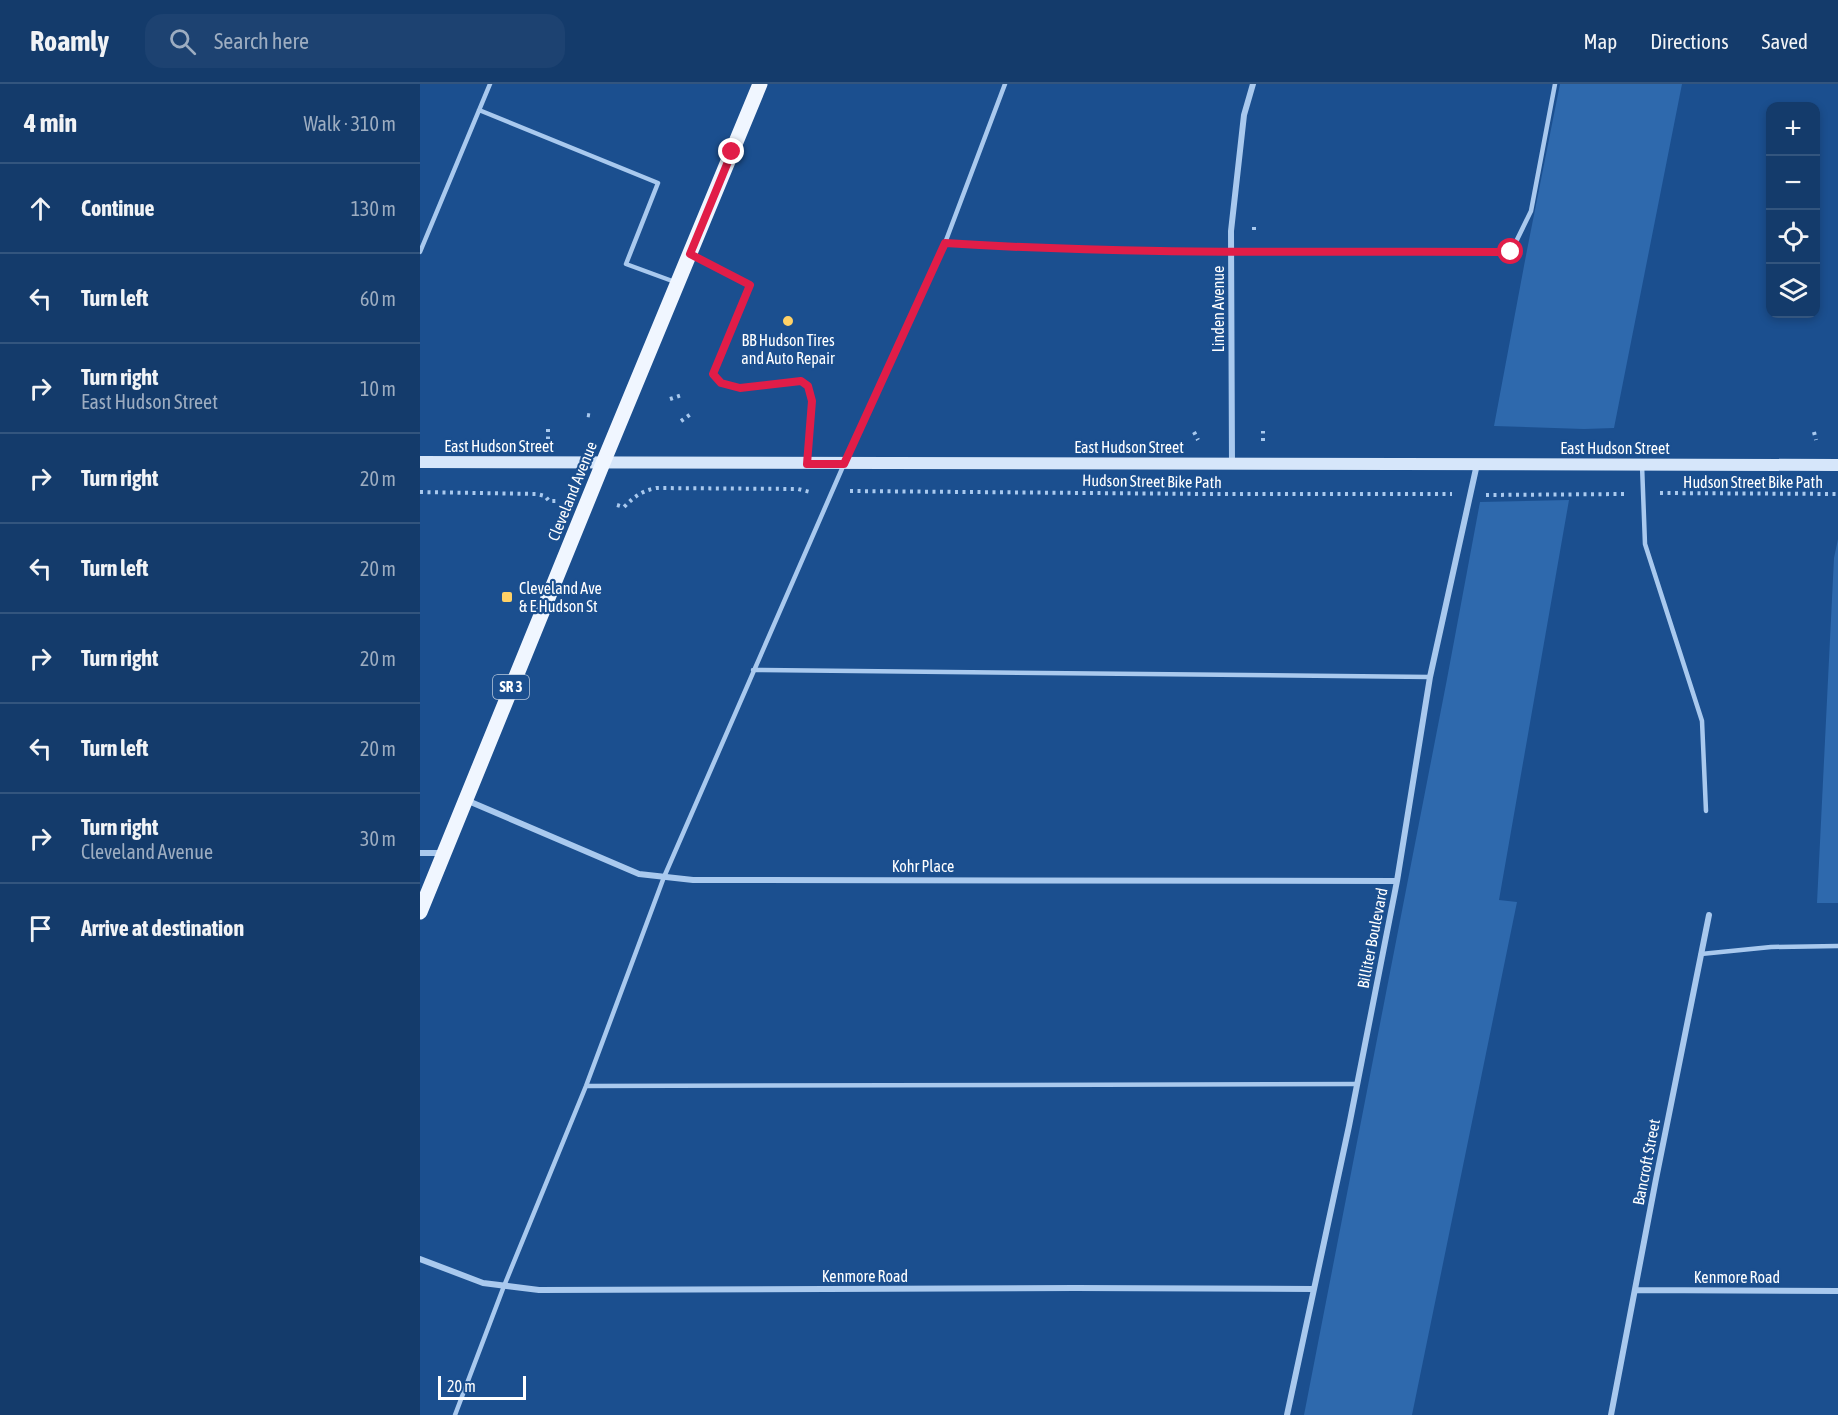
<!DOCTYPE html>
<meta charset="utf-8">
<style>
body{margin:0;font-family:"Asap Condensed",sans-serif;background:#1d4271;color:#f1f3f6}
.controls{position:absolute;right:18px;top:18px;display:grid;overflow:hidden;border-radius:12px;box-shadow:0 3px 9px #0003}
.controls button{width:54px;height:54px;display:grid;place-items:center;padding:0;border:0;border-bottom:2px solid #33557e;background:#143b6b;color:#f1f3f6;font:30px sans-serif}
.scale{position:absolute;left:18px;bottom:15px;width:88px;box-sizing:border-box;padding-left:6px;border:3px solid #fff;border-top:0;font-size:16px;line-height:21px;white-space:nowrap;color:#fff;-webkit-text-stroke:4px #1b4f8f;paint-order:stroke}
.stop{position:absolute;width:18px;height:18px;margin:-14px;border:4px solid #e11d48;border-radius:50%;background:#fff}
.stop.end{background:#e11d48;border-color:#fff;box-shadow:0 2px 6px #0008}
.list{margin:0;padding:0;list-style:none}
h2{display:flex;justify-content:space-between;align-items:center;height:78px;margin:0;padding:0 24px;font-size:26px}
h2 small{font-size:20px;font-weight:400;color:#9dadc1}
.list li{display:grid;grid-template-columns:39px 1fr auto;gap:18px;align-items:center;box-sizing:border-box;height:90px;padding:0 24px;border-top:2px solid #33557e}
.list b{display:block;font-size:22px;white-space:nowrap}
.list p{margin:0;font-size:20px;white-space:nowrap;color:#9dadc1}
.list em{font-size:20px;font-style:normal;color:#9dadc1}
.icon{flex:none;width:33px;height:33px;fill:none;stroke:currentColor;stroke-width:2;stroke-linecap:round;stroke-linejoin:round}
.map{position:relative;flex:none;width:1418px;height:1331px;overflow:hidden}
header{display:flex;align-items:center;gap:36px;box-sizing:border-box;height:84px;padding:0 30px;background:#143b6b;border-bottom:2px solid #33557e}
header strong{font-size:28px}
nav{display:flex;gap:33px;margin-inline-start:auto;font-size:21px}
.search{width:420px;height:54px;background:#1d4271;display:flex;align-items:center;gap:15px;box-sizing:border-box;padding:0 21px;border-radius:18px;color:#9dadc1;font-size:22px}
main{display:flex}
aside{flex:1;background:#143b6b}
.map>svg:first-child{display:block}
</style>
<header>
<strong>Roamly</strong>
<div class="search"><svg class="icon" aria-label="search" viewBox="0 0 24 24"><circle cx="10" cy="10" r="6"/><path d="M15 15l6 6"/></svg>Search here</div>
<nav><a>Map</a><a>Directions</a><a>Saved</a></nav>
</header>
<main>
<aside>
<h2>4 min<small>Walk · 310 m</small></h2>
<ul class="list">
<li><svg class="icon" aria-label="ahead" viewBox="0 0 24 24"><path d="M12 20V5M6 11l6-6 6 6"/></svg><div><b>Continue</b></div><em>130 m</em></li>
<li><svg class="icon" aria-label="left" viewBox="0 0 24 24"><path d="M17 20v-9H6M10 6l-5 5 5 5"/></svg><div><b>Turn left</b></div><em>60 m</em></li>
<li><svg class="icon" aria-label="right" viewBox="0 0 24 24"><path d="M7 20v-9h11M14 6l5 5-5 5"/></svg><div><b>Turn right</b><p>East Hudson Street</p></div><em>10 m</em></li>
<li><svg class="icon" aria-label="right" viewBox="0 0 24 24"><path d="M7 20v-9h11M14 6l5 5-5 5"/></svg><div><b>Turn right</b></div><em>20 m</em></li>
<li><svg class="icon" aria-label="left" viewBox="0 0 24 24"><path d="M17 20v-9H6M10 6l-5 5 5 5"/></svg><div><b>Turn left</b></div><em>20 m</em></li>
<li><svg class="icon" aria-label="right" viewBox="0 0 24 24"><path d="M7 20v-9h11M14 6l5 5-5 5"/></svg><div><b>Turn right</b></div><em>20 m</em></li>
<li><svg class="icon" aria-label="left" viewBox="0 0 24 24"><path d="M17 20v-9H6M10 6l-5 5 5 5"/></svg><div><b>Turn left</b></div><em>20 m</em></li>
<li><svg class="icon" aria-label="right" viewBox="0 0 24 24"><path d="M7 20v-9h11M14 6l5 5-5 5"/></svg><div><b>Turn right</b><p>Cleveland Avenue</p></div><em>30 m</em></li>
<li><svg class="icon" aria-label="arrive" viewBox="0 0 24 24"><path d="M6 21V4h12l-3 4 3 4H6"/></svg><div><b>Arrive at destination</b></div></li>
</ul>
</aside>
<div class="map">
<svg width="1418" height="1331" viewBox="0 0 1418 1331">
<rect width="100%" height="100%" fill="#1b4f8f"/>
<!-- green -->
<path fill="#2e69ad" d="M 1140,0 L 1262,0 L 1194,344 L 1164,345 L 1074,342 L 1107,166 Z
M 1149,416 L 1079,816 L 1097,818 L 992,1331 L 884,1331 L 1027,595 L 1060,418 Z
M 1418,455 L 1418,819 L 1397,819 L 1414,474 Z"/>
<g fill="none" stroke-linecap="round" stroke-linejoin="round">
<!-- path -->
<path stroke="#a9c9ee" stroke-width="4" stroke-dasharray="3 4.5" stroke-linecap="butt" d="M 834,146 L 834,140
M 250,315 L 262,311
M 167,331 L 173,332
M 261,337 L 271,330
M 128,345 L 128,355
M 774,348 L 778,356
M 1394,348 L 1396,356
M 843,357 L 843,347
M 430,407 L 789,410 L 1032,410
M 0,408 L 117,410 L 125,412 L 129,417 L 137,417
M 1240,409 L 1418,410
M 1066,411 L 1206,410
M 197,421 L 204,423 C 214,413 221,407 236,404 L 378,405 L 390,408"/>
<!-- lane -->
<path stroke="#a9c9ee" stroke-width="4.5" d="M 59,26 L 238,99 L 206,180 L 255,198
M 525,159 C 713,171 902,167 1091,168 L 1111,127 L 1135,0
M 0,168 L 70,0
M 272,171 L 330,201 L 293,290 L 301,299 L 320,304 L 380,297 L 388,302 L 392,317 L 388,378
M 1222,381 L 1225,460 L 1282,637 L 1286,727
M 333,586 L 1010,593
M 1281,870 L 1351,863 L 1418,862
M 166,1002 L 937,1000
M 35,1331 L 84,1202 L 166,1002 L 244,793 L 438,348 L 525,159 L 585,0"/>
<!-- street -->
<path stroke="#a9c9ee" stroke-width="6" d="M 812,379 L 811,147 L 824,31 L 833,0
M 46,716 L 219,790 L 273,796 L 977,797
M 0,769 L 23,769
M 0,1175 L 63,1199 L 119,1206 L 655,1204 L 894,1205
M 1216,1206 L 1418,1207
M 867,1331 L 929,1042 L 977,797 L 1010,593 L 1057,380
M 1191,1331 L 1236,1095 L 1289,831"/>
<!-- secondary -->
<path stroke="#d6e6fa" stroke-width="12" d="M 0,378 L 1418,381"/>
<!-- primary -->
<path stroke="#f0f6ff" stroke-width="15" d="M 0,828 L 183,379 L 340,0"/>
</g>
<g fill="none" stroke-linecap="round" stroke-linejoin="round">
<!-- route -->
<path stroke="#e11d48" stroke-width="8" d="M 312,68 L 270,170 L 330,201 L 293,290 L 301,299 L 320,304 L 381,297 L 388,302 L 392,317 L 387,380 L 424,380 L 525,159 C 713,171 902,167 1091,168"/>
</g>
<!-- markers -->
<g fill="#ffd166" stroke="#1b4f8f" stroke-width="2">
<circle cx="368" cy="237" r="6"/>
<rect x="81" y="507" width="12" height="12" rx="3"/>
</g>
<g text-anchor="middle" stroke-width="4.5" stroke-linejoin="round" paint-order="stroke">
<!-- shield labels -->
<rect fill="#1b4f8f" stroke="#bbcadd" stroke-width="1.5" x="73" y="591" width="36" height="24" rx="4.5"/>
<g font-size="15" font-weight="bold" fill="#fff">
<text x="91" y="608">SR 3</text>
</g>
<!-- street labels -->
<g font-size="16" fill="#fff" stroke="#1b4f8f">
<text transform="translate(798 225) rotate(-90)" y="6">Linden Avenue</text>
<text x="79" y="368">East Hudson Street</text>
<text x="709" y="369">East Hudson Street</text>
<text x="1195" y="370">East Hudson Street</text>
<text transform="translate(732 397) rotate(1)" y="6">Hudson Street Bike Path</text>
<text x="1333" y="404">Hudson Street Bike Path</text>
<text transform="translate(152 407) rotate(-68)" y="6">Cleveland Avenue</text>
<text x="503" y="788">Kohr Place</text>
<text transform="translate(952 854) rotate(-79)" y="6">Billiter Boulevard</text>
<text transform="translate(1226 1078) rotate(-79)" y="6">Bancroft Street</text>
<text x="445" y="1198">Kenmore Road</text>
<text x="1317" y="1199">Kenmore Road</text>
</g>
<!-- poi labels -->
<g font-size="16" fill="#fff" stroke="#1b4f8f">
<text x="368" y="262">BB Hudson Tires<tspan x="368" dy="18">and Auto Repair</tspan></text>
<text x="99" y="510" text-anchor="start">Cleveland Ave<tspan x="99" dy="18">&amp; E Hudson St</tspan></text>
</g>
</g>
</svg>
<div class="controls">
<button>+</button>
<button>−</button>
<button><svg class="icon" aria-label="locate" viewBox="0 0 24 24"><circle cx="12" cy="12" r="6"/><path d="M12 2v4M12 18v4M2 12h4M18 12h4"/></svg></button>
<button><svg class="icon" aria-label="layers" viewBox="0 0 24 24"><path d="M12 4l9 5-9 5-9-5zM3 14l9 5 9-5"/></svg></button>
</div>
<div class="scale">20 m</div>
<div class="stop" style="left:1091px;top:168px"></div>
<div class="stop end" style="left:312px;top:68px"></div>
</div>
</main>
